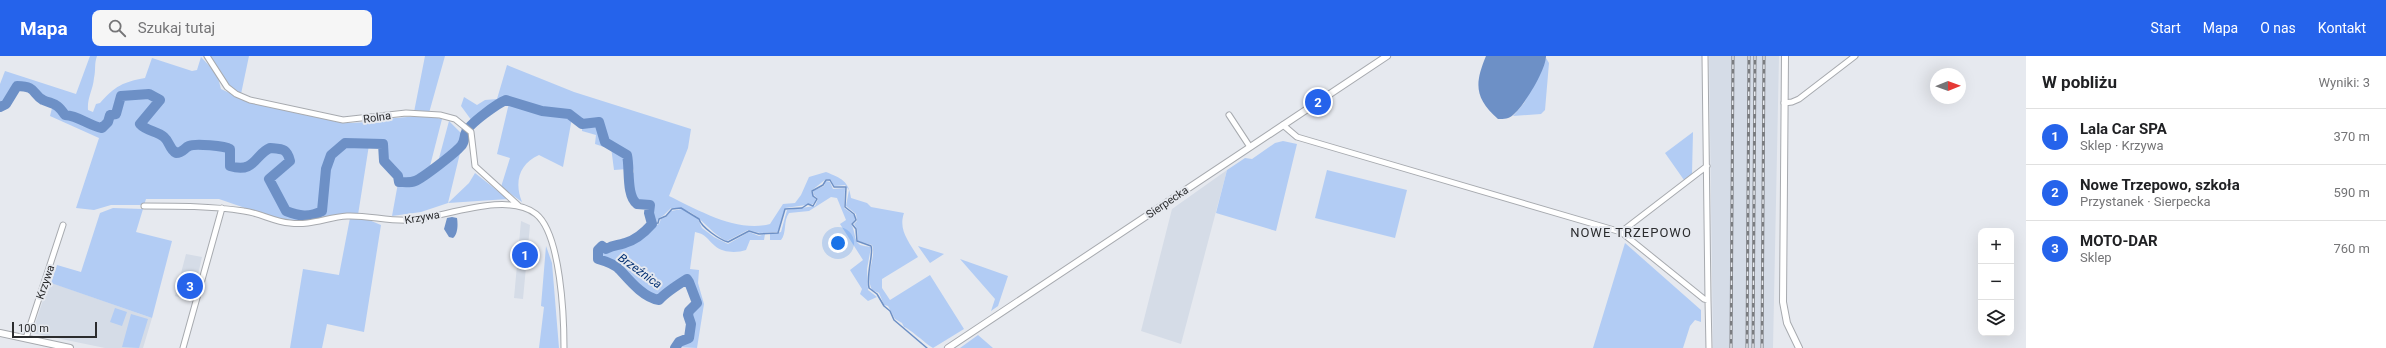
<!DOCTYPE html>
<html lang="pl">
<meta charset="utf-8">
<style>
body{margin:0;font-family:Roboto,sans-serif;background:#f6f6f6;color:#202124}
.controls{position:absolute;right:12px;bottom:12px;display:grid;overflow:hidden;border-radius:8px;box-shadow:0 4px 16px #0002}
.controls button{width:36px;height:36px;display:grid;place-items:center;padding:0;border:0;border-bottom:1px solid #e0e0e0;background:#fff;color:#202124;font:20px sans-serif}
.compass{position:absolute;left:1930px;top:12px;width:36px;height:36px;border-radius:50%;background:#fff;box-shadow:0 4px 16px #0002;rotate:89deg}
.scale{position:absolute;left:12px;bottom:10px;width:85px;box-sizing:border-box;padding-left:4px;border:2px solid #2b2c2e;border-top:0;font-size:11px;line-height:14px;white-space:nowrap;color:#2b2c2e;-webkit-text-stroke:3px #e6e9ef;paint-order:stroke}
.you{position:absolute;left:838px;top:187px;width:14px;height:14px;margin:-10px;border:3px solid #fff;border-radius:50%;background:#1a73e8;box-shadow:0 0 0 6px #1a73e833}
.badge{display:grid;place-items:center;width:26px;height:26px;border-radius:50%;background:#2563eb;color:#fff;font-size:13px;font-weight:700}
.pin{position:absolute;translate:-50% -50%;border:2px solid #fff;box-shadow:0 1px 4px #0006}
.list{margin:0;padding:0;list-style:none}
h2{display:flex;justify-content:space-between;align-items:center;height:52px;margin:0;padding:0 16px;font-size:17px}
h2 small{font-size:13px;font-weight:400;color:#757577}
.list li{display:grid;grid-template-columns:26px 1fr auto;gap:12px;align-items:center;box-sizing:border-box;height:56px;padding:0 16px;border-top:1px solid #e0e0e0}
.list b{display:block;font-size:15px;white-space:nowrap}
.list p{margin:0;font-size:13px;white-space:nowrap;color:#757577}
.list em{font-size:13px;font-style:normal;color:#757577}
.icon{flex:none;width:22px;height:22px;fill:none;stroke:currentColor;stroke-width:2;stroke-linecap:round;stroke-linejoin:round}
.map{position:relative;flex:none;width:2026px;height:292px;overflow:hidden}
header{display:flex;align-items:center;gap:24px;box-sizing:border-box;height:56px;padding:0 20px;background:#2563eb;color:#fff}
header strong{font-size:19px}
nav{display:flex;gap:22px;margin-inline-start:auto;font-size:14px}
.search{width:280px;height:36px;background:#f6f6f6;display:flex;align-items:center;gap:10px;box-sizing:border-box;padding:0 14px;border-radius:8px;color:#757577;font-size:15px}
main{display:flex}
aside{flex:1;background:#fff}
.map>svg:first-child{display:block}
</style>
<header>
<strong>Mapa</strong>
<div class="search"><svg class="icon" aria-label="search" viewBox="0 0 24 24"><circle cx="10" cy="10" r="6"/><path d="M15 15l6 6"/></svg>Szukaj tutaj</div>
<nav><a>Start</a><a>Mapa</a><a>O nas</a><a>Kontakt</a></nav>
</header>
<main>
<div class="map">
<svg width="2026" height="292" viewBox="0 0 2026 292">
<rect width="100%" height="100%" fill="#e6e9ef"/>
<!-- built -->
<path fill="#d5dce7" d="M 1709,0 L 1779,0 L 1773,292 L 1713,292 Z
M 1227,114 L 1181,288 L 1141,275 L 1172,153 Z
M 521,165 L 530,169 L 523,243 L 514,242 Z
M 186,198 L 202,201 L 192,245 L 175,240 Z
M 49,226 L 152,262 L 143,292 L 105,292 L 32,277 Z"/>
<!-- green -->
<path fill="#b2ccf4" d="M 90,0 L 97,0 C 94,8 96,14 94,22 C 93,34 87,42 88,54 L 93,56 L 96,48 L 100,47 C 115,30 123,26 145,22 L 152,2 L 192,15 L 197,14 L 201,1 L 217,18 L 221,33 C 251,48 282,54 315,61 C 326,63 339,67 351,67 C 382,66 411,56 442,63 L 429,114 L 413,125 L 400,125 L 399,118 L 386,104 L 384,87 C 378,87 375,86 369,85 C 366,84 348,85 344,86 C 323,89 321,138 320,154 C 308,162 299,158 286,153 L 270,123 L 286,113 L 291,105 L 289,97 L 282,91 L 265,93 C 256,105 247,114 231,109 L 231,93 L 220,89 L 191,87 L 180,95 L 176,96 L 172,94 L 163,78 L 142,68 L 160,45 L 160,42 L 149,37 L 120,39 L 115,56 L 110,58 L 107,65 L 101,71 C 89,67 79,60 66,58 C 59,48 53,47 43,42 C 33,36 31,26 16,29 L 4,48 L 0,50 L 0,28 L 5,15 L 76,38 Z
M 208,0 L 249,0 L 241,38 C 225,30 217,15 208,0 Z
M 425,0 L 445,0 L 429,57 L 414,56 Z
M 1546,2 L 1549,7 L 1545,54 L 1541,58 L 1513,60 L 1524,47 Z
M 507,9 L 574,36 L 691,73 L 688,92 L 669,140 C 698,154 737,177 770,168 L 783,148 L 795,147 L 801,139 L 809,121 L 826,116 C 841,122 849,125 851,142 L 867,147 L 871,151 L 904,157 C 898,174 909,186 918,201 L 882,223 L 882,232 L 890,244 L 930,219 L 964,273 L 933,292 C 926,288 909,272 904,271 L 902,267 L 895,263 L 888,250 L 884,249 L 879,237 L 872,234 C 864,217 877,202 872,189 L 858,185 L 857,173 L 854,168 L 857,165 L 856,158 L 846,150 L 849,134 L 845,129 L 834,130 L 831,124 L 826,123 L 811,135 L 816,144 L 813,148 L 785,152 L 778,176 L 760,177 L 748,174 L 727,185 C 706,175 697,150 671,152 L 664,159 L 658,163 L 657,166 L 654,166 L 651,159 L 652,149 L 646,145 L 637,147 L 628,125 L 634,116 L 629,98 L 606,85 L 602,66 L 598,62 L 582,67 C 571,51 527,54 507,41 L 482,56 L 472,65 L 461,50 L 464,41 L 477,49 L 485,44 L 497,43 Z
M 150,39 L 158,45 L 139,70 L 165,83 L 170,95 C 181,100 182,94 191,90 L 220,91 L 229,94 L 228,104 L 231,112 C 257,117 254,102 270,93 L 281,94 L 287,97 L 288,106 L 269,120 L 267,123 L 286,156 C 297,165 312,162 324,156 C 323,138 324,101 342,90 C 346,87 352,89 357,89 C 361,89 365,87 369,89 L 358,159 L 334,159 L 303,167 L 283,165 L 219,143 L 146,143 L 144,149 L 111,149 L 94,154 L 76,152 L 99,82 L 50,60 L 53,48 L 59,51 L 65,60 C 79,61 87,72 102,73 L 109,67 L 109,62 L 118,59 L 122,40 Z
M 509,47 L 542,59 L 566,59 L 572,62 L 563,111 L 539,99 C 519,108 514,126 522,146 L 501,131 L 510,102 L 497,98 Z
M 449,65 L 462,78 L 460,89 L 438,106 Z
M 596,67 L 601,73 L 604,86 L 607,89 L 604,91 L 595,88 L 596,79 L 582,75 L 582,69 Z
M 1693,76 L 1692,118 L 1684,124 L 1665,97 Z
M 1283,85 L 1297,88 L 1276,175 L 1216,157 L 1227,114 L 1245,102 L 1252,103 L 1275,87 Z
M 611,91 L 627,100 L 628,113 L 614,114 Z
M 461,93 L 448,147 L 469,127 L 475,117 L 508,143 L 448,147 L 421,156 L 392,160 L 398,127 L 415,127 Z
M 1327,114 L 1407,134 L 1395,182 L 1315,162 Z
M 826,125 L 830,126 L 833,133 L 845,132 L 844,152 L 854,159 L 855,164 L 851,168 C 855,173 854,185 859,188 C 861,190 867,190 871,191 L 867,213 L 868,234 L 877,241 L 868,245 L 860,238 L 862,233 L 850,214 L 863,204 L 840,168 L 846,164 L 837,142 L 831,141 L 809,155 L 789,157 C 783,165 787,177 781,184 L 770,184 L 770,178 L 781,176 L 787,154 L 815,150 L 818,143 L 814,139 L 813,135 L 824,130 Z
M 113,152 L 143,153 L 136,176 L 172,185 L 152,262 L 51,227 L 57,209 L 81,216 L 100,157 Z
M 682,153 L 698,163 L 702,172 L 714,181 L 728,188 L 749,176 L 759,180 L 765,178 L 764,184 L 750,184 L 746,194 C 737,197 723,197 715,190 C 707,183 706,178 695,176 L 690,213 L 699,214 L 698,227 L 704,248 L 697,292 L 676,291 L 679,287 L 690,283 L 693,270 L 689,259 L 698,248 L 693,228 L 689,223 L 684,223 C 676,231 666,234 659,243 L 655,242 L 631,226 L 619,212 L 598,200 L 599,194 L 602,192 L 608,193 C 617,188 627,190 638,183 C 646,179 649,171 659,168 L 661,163 L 666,161 L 671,155 Z
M 350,162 L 369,164 L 381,169 L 364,276 L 327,268 L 322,292 L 290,292 L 303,213 L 339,219 Z
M 1625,187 L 1701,254 L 1701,266 L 1695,264 L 1690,270 L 1683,292 L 1593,292 Z
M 546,190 L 552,207 L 559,292 L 539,292 L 544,251 L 541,250 Z
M 918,190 L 944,198 L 930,207 Z
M 960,203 L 1008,220 L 998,250 L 991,255 L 995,243 Z
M 115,252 L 127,256 L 122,270 L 110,266 Z
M 131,258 L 148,263 L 139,292 L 122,291 Z
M 978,279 L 993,292 L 960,292 Z"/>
<!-- water -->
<path fill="#6d90c6" d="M 1486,0 L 1546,0 C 1546,14 1524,50 1513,59 C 1509,63 1504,63 1498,63 C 1475,42 1474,29 1486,0 Z
M 452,161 L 457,162 C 458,168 458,178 453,182 L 449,181 L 444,173 L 447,162 Z"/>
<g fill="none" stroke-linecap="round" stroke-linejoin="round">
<!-- stream -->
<path stroke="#6d90c6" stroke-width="1.5" d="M 652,168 L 658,167 L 659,163 L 666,160 L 672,153 L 681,152 L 699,163 C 701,171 720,184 728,186 L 749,175 L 759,178 L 778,177 L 785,153 L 802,152 L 808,148 L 813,150 L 817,143 L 813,140 L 812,135 L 823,129 L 826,124 L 830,124 L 834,131 L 846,131 L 845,151 L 854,158 L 856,164 L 852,168 L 856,173 L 857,185 L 871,190 C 874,196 866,218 869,232 L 877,238 L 884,250 L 890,255 L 894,264 L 927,292"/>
<!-- river -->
<path stroke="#6d90c6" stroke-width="10" d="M 0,51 L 6,48 L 17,30 C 37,30 32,38 43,44 C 55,49 57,47 65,59 C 79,60 88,69 102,72 L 108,66 L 110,59 L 116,58 L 121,40 L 149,38 L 160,44 L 140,68 C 146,75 157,75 164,81 C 170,86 169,93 176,97 C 183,97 184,92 189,90 C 195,87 225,90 230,93 L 230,110 C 255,118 255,98 270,92 C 282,93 287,92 290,105 L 269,123 L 286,155 C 299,160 309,162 322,155 L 326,113 L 331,99 L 345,87 L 383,88 L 384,105 L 398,120 L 399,126 C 404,126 410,127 415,125 C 423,122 455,97 461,90 C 465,86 464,80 466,76 C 469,68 498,47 506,44 L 542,55 L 569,58 L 582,68 L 599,66 L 605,86 L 627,99 C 630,112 626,140 637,148 L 650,149 L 649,157 L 652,168 C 644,177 636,184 625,187 C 617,190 615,188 606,193 L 602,190 L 598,194 L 598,203 C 605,205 615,208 620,214 C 630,225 644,242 659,244 C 665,237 679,228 687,223 L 689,226 L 697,247 L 689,255 L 688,259 L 691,268 L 689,282 L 679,286 L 675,292"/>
<defs>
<path id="minor" d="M 207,0 L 227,31 L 236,38 L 250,44 L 343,64 L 406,57 L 440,59 L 455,63 L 471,76 L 475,110 L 519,150
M 1705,0 L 1708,244
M 1784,47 L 1792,46 L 1799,43 L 1855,0
M 1229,59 L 1250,91
M 1283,69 L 1297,81 L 1621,176 L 1704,243 L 1708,244 L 1709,292
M 144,150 C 178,150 211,150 244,155 C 260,157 274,166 290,167 C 310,170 328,161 347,160 C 369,159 389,166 413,164 C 445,161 507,135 536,158 C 561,178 564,262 564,292
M 1621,176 L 1707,110
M 26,282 L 63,169
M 183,292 L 222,152"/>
<path id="tertiary" d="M 1785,0 L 1783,246 L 1787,267 L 1799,292
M 0,277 L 70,292
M 948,292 L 1387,0"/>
</defs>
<!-- minor casing -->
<use href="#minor" stroke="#a7aaaf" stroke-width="7"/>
<!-- tertiary casing -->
<use href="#tertiary" stroke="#a7aaaf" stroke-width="8"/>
<!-- minor -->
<use href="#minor" stroke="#fff" stroke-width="5"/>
<!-- tertiary -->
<use href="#tertiary" stroke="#fff" stroke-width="6"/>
<defs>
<path id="rail" d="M 1731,292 L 1733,0
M 1747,292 L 1749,0
M 1753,292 L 1755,0
M 1762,292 L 1764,0"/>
</defs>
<!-- rail casing -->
<use href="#rail" stroke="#7a7c80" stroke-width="3"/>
<!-- rail -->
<use href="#rail" stroke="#e6e9ef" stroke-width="1.5" stroke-dasharray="4.5" stroke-linecap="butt"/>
</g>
<g text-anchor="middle" stroke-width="4" stroke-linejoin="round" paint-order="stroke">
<!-- street labels -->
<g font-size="11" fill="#2b2c2e" stroke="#e6e9ef">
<text transform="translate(377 61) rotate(-8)" y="4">Rolna</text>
<text transform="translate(1167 146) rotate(-34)" y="4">Sierpecka</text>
<text transform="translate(422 161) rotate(-10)" y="4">Krzywa</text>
<text transform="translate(45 226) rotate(-71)" y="4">Krzywa</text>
</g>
<!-- water labels -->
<g font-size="12" font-style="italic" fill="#073374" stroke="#e6e9ef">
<text transform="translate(640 215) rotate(36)" y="4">Brzeźnica</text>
</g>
<!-- quarter labels -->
<g font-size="13" letter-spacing="1" fill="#2b2c2e" stroke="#e6e9ef">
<text x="1631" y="181">NOWE TRZEPOWO</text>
</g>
</g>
</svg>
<div class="controls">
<button>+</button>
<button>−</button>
<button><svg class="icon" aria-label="layers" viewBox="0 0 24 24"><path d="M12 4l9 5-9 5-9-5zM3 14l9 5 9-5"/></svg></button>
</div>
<svg class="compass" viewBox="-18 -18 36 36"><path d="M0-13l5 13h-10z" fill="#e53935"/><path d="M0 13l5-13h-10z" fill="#757577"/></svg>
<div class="scale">100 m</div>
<div class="you"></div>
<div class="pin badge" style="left:525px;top:199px">1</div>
<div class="pin badge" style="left:1318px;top:46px">2</div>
<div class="pin badge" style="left:190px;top:230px">3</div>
</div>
<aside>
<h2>W pobliżu<small>Wyniki: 3</small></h2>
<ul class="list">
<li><span class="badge">1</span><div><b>Lala Car SPA</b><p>Sklep · Krzywa</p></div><em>370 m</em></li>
<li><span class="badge">2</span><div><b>Nowe Trzepowo, szkoła</b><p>Przystanek · Sierpecka</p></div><em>590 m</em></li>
<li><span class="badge">3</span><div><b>MOTO-DAR</b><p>Sklep</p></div><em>760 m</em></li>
</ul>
</aside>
</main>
